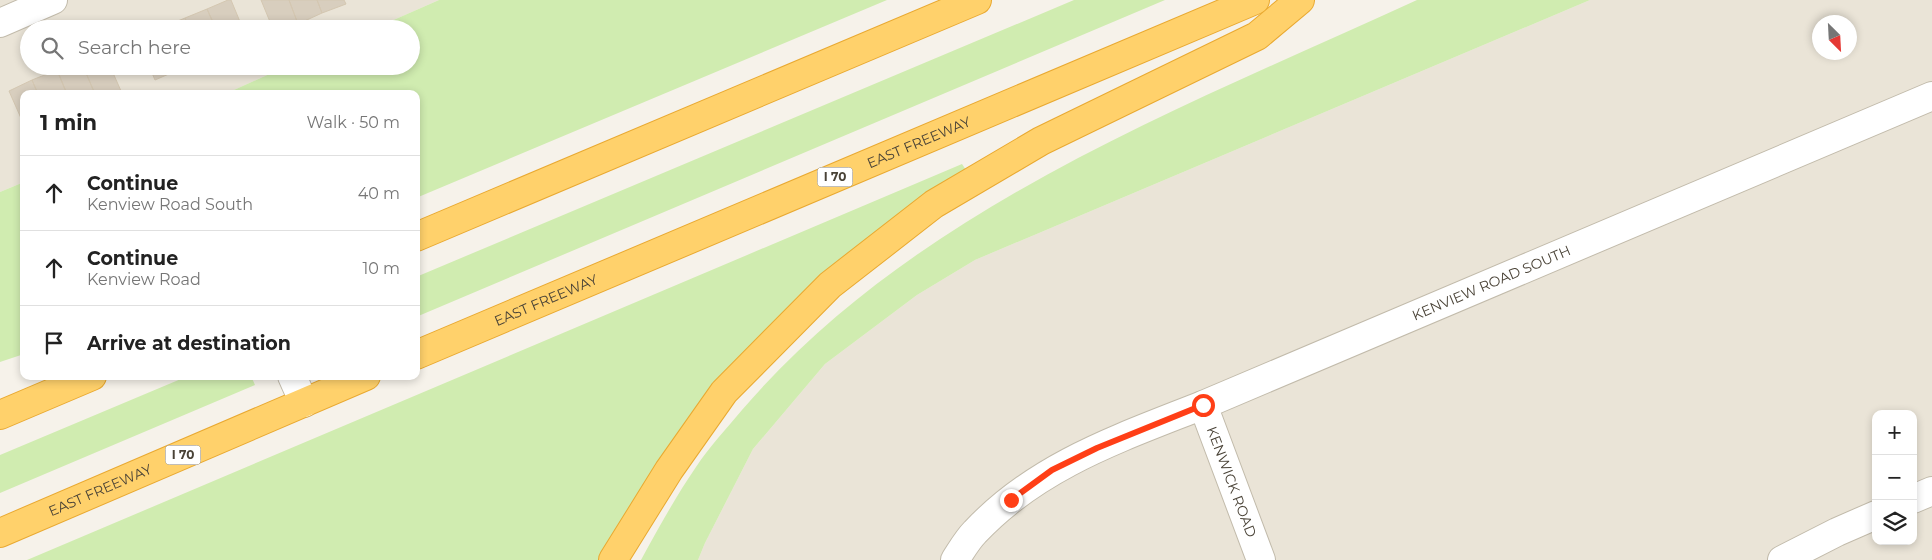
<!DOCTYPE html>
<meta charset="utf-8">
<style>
body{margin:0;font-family:Montserrat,sans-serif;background:#f2f2f2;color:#222}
.controls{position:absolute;right:15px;bottom:15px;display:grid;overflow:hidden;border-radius:10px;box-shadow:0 2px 8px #0003}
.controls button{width:45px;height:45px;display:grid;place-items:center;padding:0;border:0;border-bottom:1px solid #e0e0e0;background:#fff;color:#222;font:25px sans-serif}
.compass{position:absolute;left:1812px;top:15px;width:45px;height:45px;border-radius:50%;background:#fff;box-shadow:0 2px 8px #0003;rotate:156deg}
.stop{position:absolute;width:15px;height:15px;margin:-11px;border:4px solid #ff3f17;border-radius:50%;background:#fff}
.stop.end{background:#ff3f17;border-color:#fff;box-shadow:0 1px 5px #0008}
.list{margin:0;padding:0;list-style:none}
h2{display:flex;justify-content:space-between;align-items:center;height:65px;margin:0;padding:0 20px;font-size:21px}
h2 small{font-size:16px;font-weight:400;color:#767676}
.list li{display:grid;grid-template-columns:32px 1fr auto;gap:15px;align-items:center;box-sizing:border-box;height:75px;padding:0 20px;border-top:1px solid #e0e0e0}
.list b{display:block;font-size:19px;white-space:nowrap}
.list p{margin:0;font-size:16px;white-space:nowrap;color:#767676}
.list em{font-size:16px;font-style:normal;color:#767676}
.icon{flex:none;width:28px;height:28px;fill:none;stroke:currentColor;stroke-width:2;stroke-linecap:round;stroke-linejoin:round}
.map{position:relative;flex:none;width:1932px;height:560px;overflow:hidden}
.search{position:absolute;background:#fff;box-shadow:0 2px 8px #0003;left:20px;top:20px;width:400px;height:55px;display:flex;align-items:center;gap:12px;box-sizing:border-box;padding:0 18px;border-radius:28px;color:#767676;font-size:19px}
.panel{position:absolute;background:#fff;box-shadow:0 2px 8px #0003;left:20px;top:90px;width:400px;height:290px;border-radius:10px}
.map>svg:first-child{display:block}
</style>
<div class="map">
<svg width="1932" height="560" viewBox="0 0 1932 560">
<rect width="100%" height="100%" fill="#f6f2ea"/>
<!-- residential -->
<path fill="#eae4d7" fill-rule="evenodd" d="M 0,0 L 439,0 L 373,29 L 29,29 L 29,66 L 287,66 L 225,94 L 24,94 L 24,182 L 0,192 Z
M 1590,0 L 1932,0 L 1932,560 L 698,560 L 705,543 L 753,449 L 825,364 L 917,295 L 975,260 ZM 1820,22 L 1850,22 L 1850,52 L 1820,52 ZM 1876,414 L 1913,414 L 1913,541 L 1876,541 Z"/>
<!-- green -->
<path fill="#d0ecb0" d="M 439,0 L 887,0 L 416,198 L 416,94 L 225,94 L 287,66 L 411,66 L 411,29 L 373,29 Z
M 1074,0 L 1165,0 L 416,317 L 416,277 Z
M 1417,0 L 1590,0 L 975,260 L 917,295 L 825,364 L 753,449 L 705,543 L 698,560 L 641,560 C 658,529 676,496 696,467 C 709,447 727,428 742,410 C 915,208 1182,108 1417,0 Z
M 962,164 L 968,173 L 881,228 L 825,275 L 771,324 L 719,384 L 604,560 L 27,560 Z
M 24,182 L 24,354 L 0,362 L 0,192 Z
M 188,376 L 251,376 L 255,385 L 0,493 L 0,455 Z"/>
<!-- building -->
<path fill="#d8cebe" stroke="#d4c7b1" d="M 228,0 L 231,0 L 243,29 L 216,29 L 207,9 Z
M 261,0 L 289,0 L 298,24 L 286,29 L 273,29 Z
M 289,0 L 317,0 L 322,13 L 298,24 Z
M 317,0 L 344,0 L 346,4 L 322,13 Z
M 207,9 L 216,29 L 189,29 L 185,18 Z
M 185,18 L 189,29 L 161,29 L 161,28 Z
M 65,66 L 83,66 L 95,94 L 67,94 L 57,70 Z
M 83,66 L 110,66 L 121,91 L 115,94 L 95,94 Z
M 149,66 L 176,66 L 178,70 L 155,80 Z
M 57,70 L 67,94 L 38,94 L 32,80 Z
M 32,80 L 38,94 L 24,94 L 24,125 L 9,91 Z"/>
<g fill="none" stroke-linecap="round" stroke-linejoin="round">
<defs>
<g id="minor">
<path d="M 0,23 L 53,0"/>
<path d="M 292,376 L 304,403"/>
<path id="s1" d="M 1203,405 L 1261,560"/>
<path d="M 1913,499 L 1932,491"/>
<path id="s2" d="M 955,560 C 961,551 967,540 975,532 C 1038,465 1120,438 1203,405 L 1932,96"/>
<path d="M 1782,560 L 1837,532 L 1876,515"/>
</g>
<g id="highway">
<path d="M 416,237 L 977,0"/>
<path id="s3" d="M 416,355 L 1255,0"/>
<path d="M 0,415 L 92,376"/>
<path id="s4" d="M 0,533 L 366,376"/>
<path d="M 613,560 L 669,470 L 724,392 L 830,285 L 934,204 L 1041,141 L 1257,36 L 1300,0"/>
</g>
</defs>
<!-- minor casing -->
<use href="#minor" stroke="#c2bbab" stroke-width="30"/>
<!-- highway casing -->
<use href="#highway" stroke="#e9a931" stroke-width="30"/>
<!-- minor -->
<use href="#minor" stroke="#fff" stroke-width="28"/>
<!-- highway -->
<use href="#highway" stroke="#ffd16b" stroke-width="28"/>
</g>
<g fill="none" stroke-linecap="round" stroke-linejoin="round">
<!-- route -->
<path stroke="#ff3f17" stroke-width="6" d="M 1011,500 L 1052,470 L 1097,448 L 1203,405"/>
</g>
<g text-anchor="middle" stroke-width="4" stroke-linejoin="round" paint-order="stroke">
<!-- shield labels -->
<g fill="#fff" stroke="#807b73" stroke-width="1">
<rect x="817.5" y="167.5" width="35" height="19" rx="4"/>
<rect x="165.5" y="445.5" width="35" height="19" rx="4"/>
</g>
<g font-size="12" font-weight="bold" fill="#4a4337">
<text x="835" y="181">I 70</text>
<text x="183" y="459">I 70</text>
</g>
<!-- street labels -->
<g font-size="14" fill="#4a4337" stroke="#fff">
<text dy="5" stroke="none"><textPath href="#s3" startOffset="546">EAST FREEWAY</textPath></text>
<text dy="5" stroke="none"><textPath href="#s2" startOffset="611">KENVIEW ROAD SOUTH</textPath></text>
<text dy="5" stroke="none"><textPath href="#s3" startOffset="141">EAST FREEWAY</textPath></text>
<text dy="5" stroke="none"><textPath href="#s1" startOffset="82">KENWICK ROAD</textPath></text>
<text dy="5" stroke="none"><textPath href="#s4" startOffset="109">EAST FREEWAY</textPath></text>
</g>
</g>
</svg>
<div class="controls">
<button>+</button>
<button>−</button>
<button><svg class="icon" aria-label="layers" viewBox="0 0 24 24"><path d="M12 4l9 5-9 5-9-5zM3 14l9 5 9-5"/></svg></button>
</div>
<svg class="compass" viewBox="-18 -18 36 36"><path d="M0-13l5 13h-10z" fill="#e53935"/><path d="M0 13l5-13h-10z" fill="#767676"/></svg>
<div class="stop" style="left:1203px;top:405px"></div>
<div class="stop end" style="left:1011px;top:500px"></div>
<div class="search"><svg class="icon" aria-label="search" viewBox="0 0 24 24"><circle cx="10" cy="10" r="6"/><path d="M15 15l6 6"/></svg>Search here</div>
<section class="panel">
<h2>1 min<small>Walk · 50 m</small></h2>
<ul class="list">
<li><svg class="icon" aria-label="ahead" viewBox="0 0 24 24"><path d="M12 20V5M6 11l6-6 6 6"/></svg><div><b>Continue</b><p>Kenview Road South</p></div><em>40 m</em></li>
<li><svg class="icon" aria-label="ahead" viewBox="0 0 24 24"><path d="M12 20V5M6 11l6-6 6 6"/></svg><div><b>Continue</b><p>Kenview Road</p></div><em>10 m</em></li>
<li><svg class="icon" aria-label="arrive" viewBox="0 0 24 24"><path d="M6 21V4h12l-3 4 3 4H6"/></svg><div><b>Arrive at destination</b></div></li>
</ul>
</section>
</div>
